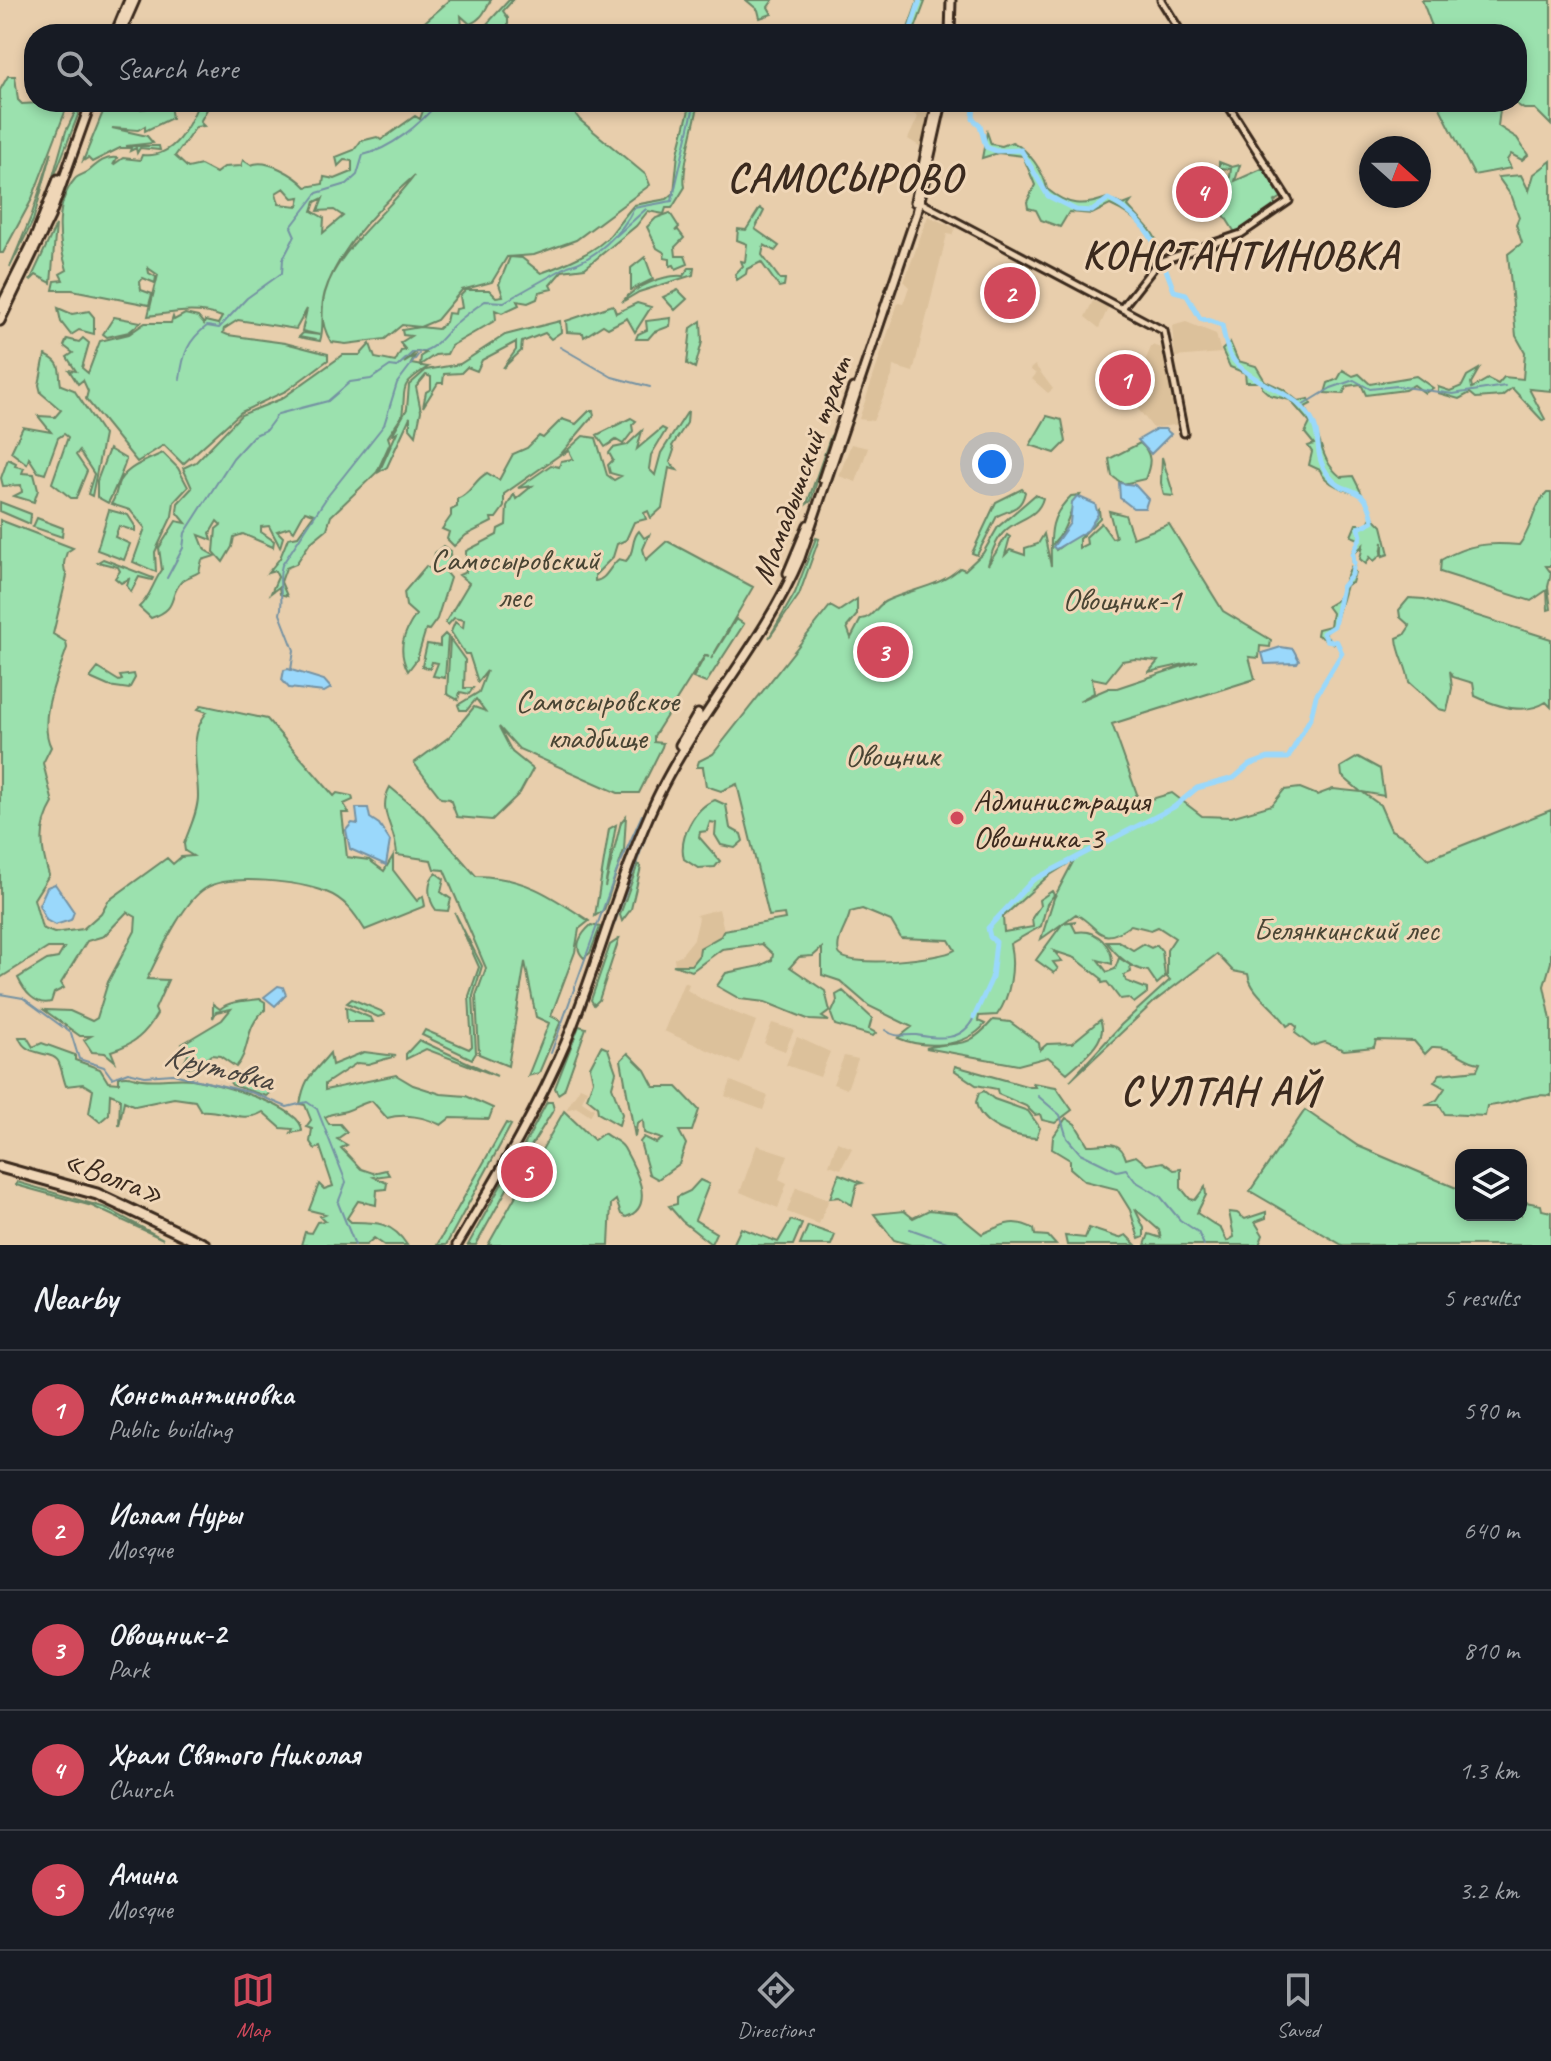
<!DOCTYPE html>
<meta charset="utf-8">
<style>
body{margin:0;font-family:Caveat,sans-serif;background:#242831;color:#f1f3f6}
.controls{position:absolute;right:24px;bottom:24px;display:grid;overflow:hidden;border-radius:16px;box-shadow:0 4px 12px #0003}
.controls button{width:72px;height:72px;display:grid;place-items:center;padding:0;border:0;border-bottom:2px solid #363941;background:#171b24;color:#f1f3f6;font:40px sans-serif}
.compass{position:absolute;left:1359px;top:136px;width:72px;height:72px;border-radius:50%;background:#171b24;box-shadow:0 4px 12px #0003;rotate:111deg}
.you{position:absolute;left:992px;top:464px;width:28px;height:28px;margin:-20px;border:6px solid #fff;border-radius:50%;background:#1a73e8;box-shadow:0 0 0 12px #1a73e833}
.badge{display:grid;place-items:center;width:52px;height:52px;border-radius:50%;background:#d1495b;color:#fff;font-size:26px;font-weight:700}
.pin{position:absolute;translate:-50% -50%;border:4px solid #fff;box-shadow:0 2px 8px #0006}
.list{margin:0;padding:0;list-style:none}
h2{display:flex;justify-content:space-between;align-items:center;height:104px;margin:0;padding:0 32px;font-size:34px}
h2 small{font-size:26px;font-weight:400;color:#9ea1a6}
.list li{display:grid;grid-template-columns:52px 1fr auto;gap:24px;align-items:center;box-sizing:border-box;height:120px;padding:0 32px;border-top:2px solid #363941}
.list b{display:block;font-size:30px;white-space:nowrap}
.list p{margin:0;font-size:26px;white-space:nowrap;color:#9ea1a6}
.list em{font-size:26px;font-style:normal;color:#9ea1a6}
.icon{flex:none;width:44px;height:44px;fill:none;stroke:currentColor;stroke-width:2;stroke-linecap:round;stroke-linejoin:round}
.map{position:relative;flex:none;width:1551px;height:1245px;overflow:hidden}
.search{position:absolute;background:#171b24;box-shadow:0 4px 12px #0003;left:24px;right:24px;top:24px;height:88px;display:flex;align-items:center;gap:20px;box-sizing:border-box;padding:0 28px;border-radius:32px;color:#9ea1a6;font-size:30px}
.sheet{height:704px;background:#171b24}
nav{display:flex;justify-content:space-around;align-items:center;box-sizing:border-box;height:112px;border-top:2px solid #363941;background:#171b24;font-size:22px;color:#9ea1a6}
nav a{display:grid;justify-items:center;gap:4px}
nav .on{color:#d1495b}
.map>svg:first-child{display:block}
</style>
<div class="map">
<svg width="1551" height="1245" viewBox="0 0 1551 1245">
<rect width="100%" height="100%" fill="#e8ceac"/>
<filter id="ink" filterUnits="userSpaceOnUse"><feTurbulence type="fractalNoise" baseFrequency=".0125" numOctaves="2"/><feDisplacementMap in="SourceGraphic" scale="16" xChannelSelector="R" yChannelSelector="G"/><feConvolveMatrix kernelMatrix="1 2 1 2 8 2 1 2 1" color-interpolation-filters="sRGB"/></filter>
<g filter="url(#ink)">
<!-- built -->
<path fill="#dcc19b" d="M 923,102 L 932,102 L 921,147 L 908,139 L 918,117 L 907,110 L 910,105 L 919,111 Z
M 1203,163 L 1234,167 L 1229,200 L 1204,198 L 1205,188 L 1200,186 Z
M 928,216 L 955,228 L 952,235 L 947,234 L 913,372 L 893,366 L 892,376 L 873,421 L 859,419 L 898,303 L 903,304 L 909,287 L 904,282 Z
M 1093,301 L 1109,306 L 1099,328 L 1085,317 Z
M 1186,322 L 1216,334 L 1221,353 L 1175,357 L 1172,326 Z
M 1152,345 L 1168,350 L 1181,424 L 1153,428 L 1139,410 L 1137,380 Z
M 1035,365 L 1053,389 L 1048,393 L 1032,379 L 1036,374 L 1030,369 Z
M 851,444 L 868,448 L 856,482 L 839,476 Z
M 719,909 L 724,930 L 721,936 L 700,948 L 700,955 L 691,965 L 675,965 L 674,958 L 681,955 L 694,939 L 699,918 L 696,915 Z
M 684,982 L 689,984 L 687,990 L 703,1000 L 756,1021 L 740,1064 L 664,1031 Z
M 772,1023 L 794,1030 L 785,1051 L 764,1043 Z
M 797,1037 L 830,1052 L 820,1077 L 786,1065 Z
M 844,1056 L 858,1059 L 847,1089 L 833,1084 Z
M 731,1081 L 768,1096 L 763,1110 L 725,1096 Z
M 580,1087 L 587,1090 L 582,1101 L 594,1109 L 590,1116 L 576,1107 L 566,1110 Z
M 837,1142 L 852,1148 L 841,1169 L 829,1165 Z
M 757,1145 L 788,1155 L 779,1179 L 787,1183 L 778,1208 L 740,1192 Z
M 796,1187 L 829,1199 L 819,1224 L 787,1212 Z"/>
<!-- green -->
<path fill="#9be1ae" stroke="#6b8666" stroke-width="2" fill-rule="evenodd" d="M 450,0 L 491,0 C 485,9 484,18 470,24 L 461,16 L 462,27 L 470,26 L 471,34 L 411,34 Z
M 509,0 L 513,0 L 503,11 L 508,18 L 508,31 L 487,34 L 485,26 Z
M 746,0 L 773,0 L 768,7 L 772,14 L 760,18 L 758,10 Z
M 918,0 L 925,2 L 913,34 L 906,34 Z
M 1422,0 L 1551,0 L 1551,125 L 1535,109 L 1524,109 L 1513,102 L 1517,102 L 1517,73 L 1523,75 L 1517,66 L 1517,34 L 1488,34 L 1464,28 L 1458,34 L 1425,34 L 1431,24 Z
M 8,76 L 15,76 L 18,100 L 22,104 L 58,102 L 65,112 L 31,201 L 3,253 L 0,253 L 0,90 Z
M 80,102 L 83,102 L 49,190 L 66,131 Z
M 107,102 L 141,109 L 170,105 L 172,118 L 145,131 L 145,126 L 138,130 L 112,128 L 147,136 L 153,143 L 126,146 L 159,146 L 160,150 L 140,148 L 137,153 L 136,148 L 130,151 L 131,148 L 120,148 L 92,162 L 88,158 L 83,161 Z
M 199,102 L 211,102 L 200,122 L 204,126 L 196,127 L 175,156 L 188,168 L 201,165 L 216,173 L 224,167 L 241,166 L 243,160 L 251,165 C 267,158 296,176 306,187 L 323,184 L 324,177 L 335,179 L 352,172 L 352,161 L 344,160 L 338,166 L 336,157 L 354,150 L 361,141 L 377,137 L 381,140 L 415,116 L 420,119 L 426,102 L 566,102 L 580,120 L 646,175 L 650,185 L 576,240 L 534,255 L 507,257 L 492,282 L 462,290 L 437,320 L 420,327 L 438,329 L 446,322 L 448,313 L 455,314 L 456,309 L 462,308 L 460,296 L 466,290 L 489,290 L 496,297 L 503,296 L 499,284 L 510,257 L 522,258 L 541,273 C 561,266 598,251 611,234 C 618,225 626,214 634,205 L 667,199 L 674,193 L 678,153 L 691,102 L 699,102 C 695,123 681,170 685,187 L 672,208 L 666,208 L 664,214 L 648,211 L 636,226 L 585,268 L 562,271 L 550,285 L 552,289 L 539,292 L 537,299 L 528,303 L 517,301 L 519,305 L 502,313 L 495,310 L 496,320 L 451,346 L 447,354 L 435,355 L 420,365 L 421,356 L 426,353 L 417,351 L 404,363 L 415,356 L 411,364 L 428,367 C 396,387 407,387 402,416 L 388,437 L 390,443 L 377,472 L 331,516 L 327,529 L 310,543 L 296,564 L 286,568 L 281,582 L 287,596 L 280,594 L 279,587 L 271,593 L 278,577 L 275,571 L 268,573 L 280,558 L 288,538 L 298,536 L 314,514 L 305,511 L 294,531 L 289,527 L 277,531 L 283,537 L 280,547 L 269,526 L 261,527 L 261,532 L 274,541 L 273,547 L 243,534 L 234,537 L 232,547 L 223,562 L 214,552 L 216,529 L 221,525 L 217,521 L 210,533 L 212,540 L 199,535 L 205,550 L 215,556 L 202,560 L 199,572 C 193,576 186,577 182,581 C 167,597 180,608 151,618 L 139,607 C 151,596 152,584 162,570 L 159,548 L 176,521 L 186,523 L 177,512 L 178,503 L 192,488 L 183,468 L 196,462 L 241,415 L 281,399 L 343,355 L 360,355 L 370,344 L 375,358 L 395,362 L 401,351 L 406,350 L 400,343 L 411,336 L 403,335 L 402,330 L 420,327 L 402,325 L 385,339 L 346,344 L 331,342 C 293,279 386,218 414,176 C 380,206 338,248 325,293 C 320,309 325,326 320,341 L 299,337 L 303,333 L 320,335 L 302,331 L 307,309 L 296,329 L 238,320 L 224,329 L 223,333 L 228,335 L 285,343 L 328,354 L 328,360 L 286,391 L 241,412 L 183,464 L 164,445 L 137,462 L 86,399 L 88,391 L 83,380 L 78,384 L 69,370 L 76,371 L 67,357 L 73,353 L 64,346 L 67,339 L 79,342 L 83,338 L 89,343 L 82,368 L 88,373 L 100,341 L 129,334 L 145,323 L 171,323 L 173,317 L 174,320 L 185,314 L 198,317 L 204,324 L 205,321 L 218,324 L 222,317 C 198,307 172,313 148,316 L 158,275 L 148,268 L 149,273 L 156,277 L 155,283 L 143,278 L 140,282 L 141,290 L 152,294 L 149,305 L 72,290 L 53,290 L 55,281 L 63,280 L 60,274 L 67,270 C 58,242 54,203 75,179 C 78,175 86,174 90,170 C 98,163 106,156 117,158 L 113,165 L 123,158 L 140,160 L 142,155 C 174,159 189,127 199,102 ZM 284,188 L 293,198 L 300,197 L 298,206 L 279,204 L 276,193 ZM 323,198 L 318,211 L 334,210 L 343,216 L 323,233 L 324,218 L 312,211 L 315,202 Z
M 1437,102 L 1501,102 L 1498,126 L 1517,138 L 1528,155 L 1522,160 L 1511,154 L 1507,160 L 1511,168 L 1474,175 Z
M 987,132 L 991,144 L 1002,146 L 1012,142 C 1028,149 1044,172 1047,189 C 1068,206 1082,207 1107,198 L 1123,205 L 1131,202 L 1128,206 C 1148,229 1154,228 1163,258 L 1160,259 C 1153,231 1133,215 1110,205 L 1092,214 L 1069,212 L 1060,227 L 1041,220 L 1036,210 L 1028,208 L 1027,202 L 1035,185 L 1023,156 L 998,153 L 982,158 Z
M 52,152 L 33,221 L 10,267 L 31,217 Z
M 1551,161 L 1551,391 L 1529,389 L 1545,419 L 1543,421 L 1512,388 L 1502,396 L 1476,398 L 1470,393 L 1459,399 L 1438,393 L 1438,387 L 1450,391 L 1462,386 L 1467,376 L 1479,369 L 1471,383 L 1472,388 L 1488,379 L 1498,384 L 1504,377 L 1523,379 L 1525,352 L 1516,336 L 1508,254 L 1522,243 L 1516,224 L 1519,217 L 1512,197 L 1498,177 L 1521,175 L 1529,191 L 1534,174 Z
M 1219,162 L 1232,167 L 1240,165 L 1235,181 L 1266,167 L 1284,196 L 1274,202 L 1276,206 L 1236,234 L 1219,207 L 1201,202 L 1198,197 L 1215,200 L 1228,192 L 1231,169 L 1219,168 Z
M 760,208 L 764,211 L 755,229 L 779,246 L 775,251 L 764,245 L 762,255 L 780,279 L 785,279 L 784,286 L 779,287 L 761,262 L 747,269 L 746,274 L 737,280 L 735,274 L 743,266 L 741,261 L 745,262 L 747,244 L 737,240 L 738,229 L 746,230 Z
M 670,213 L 679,227 L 675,231 L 678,230 L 684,238 L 675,247 L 676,256 L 685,256 L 688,264 L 676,269 L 674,265 L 670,266 L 670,259 L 664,258 L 665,253 L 657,248 L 647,227 L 656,218 Z
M 56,225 L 51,283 L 36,275 L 30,281 Z
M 645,257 L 653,279 L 631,290 L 631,268 Z
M 689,268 L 694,268 L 693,275 L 639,292 L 622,302 C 633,287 665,274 683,276 Z
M 678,290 L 687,299 L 675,310 L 663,297 Z
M 637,303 L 651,307 L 635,332 L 627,318 L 608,328 L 603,325 L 584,337 L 583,333 L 567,332 L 566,321 L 613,305 L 616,313 Z
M 58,308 L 72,314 L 89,311 L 94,317 L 94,334 L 79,330 L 71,335 L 61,322 Z
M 114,317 L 141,322 L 129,332 L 107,337 L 103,334 Z
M 671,318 L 670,326 L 654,332 L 648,339 L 636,339 L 638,334 L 647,330 L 646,321 Z
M 560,321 L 561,332 L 551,339 L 545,333 L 522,342 L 521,351 L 503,368 L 516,350 L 516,342 L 482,360 L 477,371 L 467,367 L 461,373 L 444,374 L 443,383 L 438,383 L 423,407 L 426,392 L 431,389 L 431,377 L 426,375 L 416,387 L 421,411 L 416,435 L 410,428 L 410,417 L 387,467 L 379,472 L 397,432 L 392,435 L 407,409 L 409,385 L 426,370 L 460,364 L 505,335 Z
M 701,321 L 702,342 L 695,368 L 687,364 L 691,328 Z
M 1230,342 L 1238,361 L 1256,366 L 1265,381 L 1283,389 L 1298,401 L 1309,399 L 1311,404 L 1305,407 C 1322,430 1317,459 1341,477 L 1353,476 L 1362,494 C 1348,492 1324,484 1320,470 L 1309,465 L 1312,452 L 1308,446 L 1314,444 L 1305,433 L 1310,423 L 1290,400 L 1270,395 L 1262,388 L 1262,382 L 1246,382 L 1245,373 L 1230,367 L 1222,350 Z
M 45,355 C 64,363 58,371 61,385 L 74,390 L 104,435 L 92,496 L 88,494 L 94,474 L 79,451 L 76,455 L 87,471 L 76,498 L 71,498 L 52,483 L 68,437 L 64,434 L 58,438 L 45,474 L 38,472 L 29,458 L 27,464 L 11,452 L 23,427 L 51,432 L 38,416 L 55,417 L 61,410 L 41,393 L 39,385 Z
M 1343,370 L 1353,376 L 1359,374 L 1370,384 L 1416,376 L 1433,388 L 1425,393 L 1414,385 L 1405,390 L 1366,395 L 1361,384 L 1347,386 L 1343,394 L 1325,393 L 1328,383 L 1338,379 Z
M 589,411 L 593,411 L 594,415 L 561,454 L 504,494 L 504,507 L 496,518 L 491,518 L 492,522 L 466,535 L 454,546 L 447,539 L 449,532 L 442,529 L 451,516 L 451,510 L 457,507 L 457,499 C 471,494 474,480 487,473 L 499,480 L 513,454 L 527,448 L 539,436 L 543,438 L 562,419 L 576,424 Z
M 688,411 L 687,423 L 672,446 L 674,450 L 670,462 L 677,470 L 669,468 L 662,508 L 651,518 L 648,511 L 644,513 L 646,519 L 634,522 L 626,540 L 617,544 L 613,557 L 595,575 L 595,581 C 607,580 610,565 619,559 L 626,561 C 636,551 630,540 639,531 L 644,538 L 649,535 L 643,549 L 646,560 L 667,541 L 753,587 L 711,659 L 736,619 L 744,624 L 706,683 L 693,678 L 705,656 L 709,657 L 705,655 L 654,736 L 654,742 L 663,743 L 662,747 L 639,793 L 618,793 L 519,749 L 499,727 L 512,752 L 533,769 L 520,793 L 492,820 L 457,817 L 450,799 L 441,798 L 414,763 L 449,737 L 474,707 L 485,711 L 476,699 L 467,710 L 460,710 L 458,705 L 479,692 L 487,671 L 478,682 L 469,654 L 465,654 L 451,632 L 455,622 L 463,628 L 464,620 L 454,618 L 448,625 L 445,623 L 469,583 L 459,575 L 466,572 L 466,551 L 497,535 L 498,529 L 506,525 L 507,506 L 514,494 L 516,499 L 532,486 L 518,488 L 551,465 L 559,467 L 561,461 L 573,459 L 569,451 L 562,455 L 583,436 L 596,438 L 607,475 L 614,480 L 621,476 L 610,473 L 608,465 L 613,460 L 609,453 L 613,448 L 627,445 L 642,431 L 637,449 L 662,428 L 666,430 L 651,455 L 649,469 L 655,475 L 661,453 Z
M 1047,416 L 1062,420 L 1066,442 L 1055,453 L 1030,445 Z
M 631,418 L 636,421 L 632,425 L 633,431 L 623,444 L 616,440 L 605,447 L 597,435 Z
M 831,435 L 811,501 L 807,504 Z
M 1140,443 C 1153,454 1151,464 1145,479 L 1123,484 L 1112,476 L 1109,459 Z
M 109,449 L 126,459 C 126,464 111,498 108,503 L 97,497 L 97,481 Z
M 163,453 L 178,468 L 188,487 L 174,502 L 172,516 L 155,552 L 156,572 L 133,562 L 145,528 L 130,510 L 111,504 C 117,496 116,488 120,480 C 129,466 148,460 163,453 Z
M 1162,457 L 1174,496 L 1164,495 L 1161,483 Z
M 8,459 L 16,463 L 15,466 L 24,468 L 22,473 L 34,474 L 38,490 L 34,502 L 14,496 L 22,492 L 21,485 L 3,486 L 1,478 Z
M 1022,489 L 1025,492 C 1021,510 1011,509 997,516 L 977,555 L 972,553 L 996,502 Z
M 1547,493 L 1551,493 L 1551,566 L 1546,566 L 1551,573 L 1548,587 L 1551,609 L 1548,610 L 1547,590 L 1531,601 L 1440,572 L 1441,560 C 1468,544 1489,542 1519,545 C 1533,528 1532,507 1547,493 Z
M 1035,495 L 1043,498 C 1038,518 1018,518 1005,531 C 996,539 991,554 988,565 L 1007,535 L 1010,537 L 1005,555 L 1010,550 L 1025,555 L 1025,548 L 1038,544 L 1044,534 L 1051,566 C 1051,536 1047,519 1071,496 L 1080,495 C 1067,511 1069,529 1053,544 L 1056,550 L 1088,526 L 1099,510 L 1100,518 L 1079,539 L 1079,548 L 1087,544 L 1086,537 L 1101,523 L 1112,538 L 1116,537 L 1109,511 L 1125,515 L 1133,538 L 1169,524 L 1223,611 L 1271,640 L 1270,647 L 1260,646 L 1259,658 L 1249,657 L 1255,679 L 1112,724 L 1137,794 L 1124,807 L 1172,793 L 1202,816 L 1231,817 L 1272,805 L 1284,790 L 1300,788 L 1317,795 L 1333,789 L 1361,792 L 1342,776 L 1341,767 L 1358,757 L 1380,769 L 1384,796 L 1362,792 L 1380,805 L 1391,830 L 1408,839 L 1428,859 L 1551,810 L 1551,962 L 1544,986 L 1551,1020 L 1551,1096 C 1529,1092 1510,1105 1487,1106 L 1485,1116 L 1445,1114 L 1439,1105 L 1425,1105 L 1437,1100 L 1445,1088 L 1434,1082 L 1440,1074 L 1477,1070 L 1480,1063 C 1461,1061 1456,1046 1432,1047 L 1425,1054 L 1414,1041 L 1376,1040 L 1374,1047 L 1344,1050 L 1325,1042 L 1312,1046 L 1295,1033 L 1297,1027 L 1292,1023 L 1287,1026 C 1278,1009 1251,995 1248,974 L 1233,971 L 1217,954 L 1155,1001 L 1070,1081 L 1121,1025 L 1170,980 L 1167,977 L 1167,950 L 1175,938 L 1158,927 L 1151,930 L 1131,925 C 1099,948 1101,928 1076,914 L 1041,939 L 1054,898 L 1074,860 L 1047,877 L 1003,917 L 1004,932 L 1033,927 L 1032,918 L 1040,906 L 1039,900 L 1052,891 L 1054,895 L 1047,904 L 1041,926 L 1010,944 C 1015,966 1011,996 997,1015 L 979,1016 L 978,1021 L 985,1024 C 966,1048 924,1049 898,1038 L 912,1027 L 869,1006 L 840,981 L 822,975 L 822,948 L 813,956 L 799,957 L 790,967 L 825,991 L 830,1011 L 822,1017 L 829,1021 L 810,1020 L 765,1002 L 740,999 L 717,986 L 726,973 L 760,966 L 772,960 L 773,954 L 762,944 L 722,949 L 692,971 L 673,965 L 691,965 L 699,955 L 700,948 L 721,936 L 724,930 L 785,919 L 784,914 L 769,916 L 737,784 L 721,791 L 706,786 L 703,767 L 697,767 L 699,761 L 713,754 L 830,606 L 839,611 L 857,599 L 857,615 L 847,627 L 851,638 L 861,619 C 873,618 876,606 886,601 C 913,588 938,588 960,568 L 965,570 L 983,553 L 998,527 ZM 1135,659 L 1158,661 L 1149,672 L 1198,661 L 1117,688 L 1109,688 L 1079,701 L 1094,693 L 1092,678 L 1106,681 L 1122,661 ZM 862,909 L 891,921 L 901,938 L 949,940 L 955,950 C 942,959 845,969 839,953 C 835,939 848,925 850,912 Z
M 0,502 L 31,514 L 30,524 L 0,511 Z
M 109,510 L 128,515 L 135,526 L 135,531 L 119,526 L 115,537 L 130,544 L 124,560 L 97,550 Z
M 1372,516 L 1382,526 L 1389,554 L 1383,556 L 1383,542 L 1381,555 L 1374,561 L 1370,557 L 1366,564 L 1360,559 L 1363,545 L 1354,554 L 1355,565 L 1353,564 L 1352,553 L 1359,539 L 1351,536 L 1356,524 L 1367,524 Z
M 37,518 L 63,528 L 62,537 L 33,527 Z
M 0,520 L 73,548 L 67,552 C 64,561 62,567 67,576 L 53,634 L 66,642 L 67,648 C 58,675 37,719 51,747 L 43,763 L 53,803 C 38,828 41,850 49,875 L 34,899 L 42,928 L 54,933 L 83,929 L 101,913 L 108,901 L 167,858 L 173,864 L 181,857 L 193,856 L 185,851 L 184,844 C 189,829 198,812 198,796 C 198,768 187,737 207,712 L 198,709 L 202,705 L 267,719 L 334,796 L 337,793 L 352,796 L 353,800 L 344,804 L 349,813 L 342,813 L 347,857 L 369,860 L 384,871 L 393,856 L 393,870 L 417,901 L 423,896 L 425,906 L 365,930 C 355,914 345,899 326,892 C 300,882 231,873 206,888 C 183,901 159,955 147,979 L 168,980 L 155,1009 L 157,1014 C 145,1035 134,1044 111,1051 L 115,1061 L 105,1053 L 92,1052 L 84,1040 L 91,1036 L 80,1036 L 44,1010 L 70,1011 L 92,1021 L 97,1018 L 108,982 L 135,931 L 136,917 L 127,912 L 104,936 L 87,941 L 61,983 L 64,988 L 54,993 L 51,1002 C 35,1006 24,991 18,978 L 47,960 L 58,958 L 64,948 L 48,948 L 0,978 Z
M 816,538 L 819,539 L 799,595 L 769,638 L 795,593 Z
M 443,546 L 451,551 L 446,573 L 450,578 L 437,619 L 429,630 L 426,629 L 417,659 L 408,671 C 397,650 403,633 416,615 L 406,606 L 404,592 L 426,566 L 432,570 L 435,553 Z
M 103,559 L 153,578 L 152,580 L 139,577 L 131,592 L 127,586 L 129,579 L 121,583 L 115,578 L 120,571 L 118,567 L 98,562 Z
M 1351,567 L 1355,572 L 1352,583 L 1346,585 L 1335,624 L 1325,634 L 1335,644 L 1317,635 L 1318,629 L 1330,626 L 1332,613 L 1327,606 L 1337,600 Z
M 1409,598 L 1424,599 L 1551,639 L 1551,707 L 1546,702 C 1525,716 1496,706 1475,696 L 1473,683 L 1453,677 L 1450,671 L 1452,688 L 1447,711 L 1439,709 L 1409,682 C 1407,665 1398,655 1397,638 L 1404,635 L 1410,626 L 1400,617 L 1399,610 Z
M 445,634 L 448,637 L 445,678 L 433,676 L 438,663 L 432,662 L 430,669 L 422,666 L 427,644 L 440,646 L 440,639 Z
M 450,639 L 465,660 L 464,688 L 473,688 L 469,694 L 460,692 L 458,700 L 447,694 Z
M 98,668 L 119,681 L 122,680 L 120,676 L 134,674 L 135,678 L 129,689 L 108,686 L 90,678 Z
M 390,787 L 421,813 L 476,876 C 524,877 550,895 589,921 L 579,929 L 575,952 L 551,1016 L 561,1021 L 539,1073 L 528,1076 L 549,1023 L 536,1017 L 525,962 L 508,1066 L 479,1054 L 476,996 L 486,968 L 444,870 L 434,869 L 431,860 L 397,855 C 396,827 376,812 390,787 Z
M 715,800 L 726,805 L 730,828 L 741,834 L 743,841 L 735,848 L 721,845 L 715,835 L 716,823 L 710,822 L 707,831 L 700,832 L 699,837 L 720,861 L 715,867 L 698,868 L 684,859 C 678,838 695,807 715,800 Z
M 626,816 L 624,850 L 604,910 L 595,916 L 609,829 L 616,825 L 605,887 L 621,822 Z
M 638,864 L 641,867 L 631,909 L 622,921 L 620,915 Z
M 436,873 L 444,879 L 441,892 L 451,899 L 448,911 L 436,910 C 428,900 426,881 436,873 Z
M 455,913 L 482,966 L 473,996 L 476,1053 L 472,1059 L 422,1035 L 425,1030 L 469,1049 L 472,1046 L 469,996 L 479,967 Z
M 1076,921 L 1072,924 L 1076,932 C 1097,928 1113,947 1112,964 L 1098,960 L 1107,972 L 1115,969 L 1119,958 L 1130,965 L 1131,972 L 1124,975 L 1126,981 L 1147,989 L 1147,993 L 1134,1003 L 1128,998 L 1120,999 L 1107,982 L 1102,983 L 1101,978 L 1075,958 L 1054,951 L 1062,961 L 1053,962 L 1058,969 L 1054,973 L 1036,960 L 1063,923 Z
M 591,925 L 600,927 L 590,953 L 584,958 C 572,947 581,934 591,925 Z
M 619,939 L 599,1000 L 594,1005 L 591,1000 L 610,945 Z
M 1106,941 L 1118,941 L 1133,950 L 1143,944 L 1151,948 L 1157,945 L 1162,951 L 1165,977 L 1157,984 L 1148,971 C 1132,970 1115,954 1106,941 Z
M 843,991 L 872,1018 L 869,1029 L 876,1033 L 873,1036 L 835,1025 L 831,1014 L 837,1001 L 836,995 Z
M 260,999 L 265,1002 L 265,1010 C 244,1026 251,1051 236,1067 L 220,1056 L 211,1055 L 196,1067 L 182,1067 L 188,1055 L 182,1044 L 222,1020 L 231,1009 L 216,1012 L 213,1018 L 213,1004 L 220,1009 C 230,1000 248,1001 260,999 Z
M 352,999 L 381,1011 L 385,1015 L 378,1017 L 347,1003 Z
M 346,1007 L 371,1018 L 373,1022 L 347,1022 Z
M 993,1020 L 1010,1022 L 1039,1043 L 1040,1050 L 1047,1044 L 1072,1043 L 1100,1020 C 1110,1039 1082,1060 1067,1073 L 1048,1057 L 1018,1065 L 926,1048 C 959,1039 964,1053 993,1020 Z
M 579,1026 L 586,1028 L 564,1090 L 558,1094 L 555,1088 Z
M 19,1037 L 27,1037 L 33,1047 L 42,1043 L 75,1055 L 75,1060 L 100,1069 L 108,1082 L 119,1083 L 119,1077 C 130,1074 132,1078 142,1079 C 159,1081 176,1077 192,1079 C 213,1083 303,1105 302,1131 L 291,1133 L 293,1129 L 281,1128 L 263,1112 C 243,1124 222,1109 201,1111 L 195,1101 L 174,1098 L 135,1106 L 124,1101 L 119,1126 L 120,1098 L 110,1094 L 109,1114 L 100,1122 L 89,1113 L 93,1090 L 83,1084 L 66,1086 C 63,1078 62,1070 59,1063 C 54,1049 26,1059 19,1037 Z
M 419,1040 L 497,1076 L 426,1049 L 406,1059 L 406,1054 Z
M 601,1046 L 608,1049 L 616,1072 L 612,1087 L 622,1114 L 619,1125 L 598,1113 L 597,1106 L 587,1098 L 593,1081 L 590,1067 Z
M 364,1052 L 396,1056 L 368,1064 L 357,1063 L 325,1084 L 325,1090 L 396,1075 L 413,1085 L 441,1094 L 466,1096 L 493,1108 L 489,1119 L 450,1118 L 441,1125 C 425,1117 405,1113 387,1118 L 372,1101 C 361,1103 356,1108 346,1111 C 337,1114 333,1112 325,1117 L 329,1124 L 340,1124 L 347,1132 L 337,1139 L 347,1145 L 341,1148 L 361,1169 L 373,1173 L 386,1170 L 389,1175 L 374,1177 L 387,1183 L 386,1189 L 377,1190 L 376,1205 L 358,1201 L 347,1218 L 351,1222 C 374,1222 392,1221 407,1245 L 384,1245 L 374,1238 L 366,1245 L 301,1245 L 305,1232 L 311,1233 L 317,1222 L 325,1221 L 320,1216 L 325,1214 L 309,1210 L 319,1184 L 324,1189 L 333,1186 L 320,1147 L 315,1149 L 310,1142 L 312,1129 L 306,1127 L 311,1120 L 305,1105 L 300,1104 C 305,1076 311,1076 330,1053 L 332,1065 Z
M 628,1053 L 645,1070 L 654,1087 L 677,1087 L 699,1110 L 692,1131 L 679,1131 L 686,1144 L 679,1164 L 658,1179 L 649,1174 L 640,1142 L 644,1137 L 656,1143 L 662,1139 L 644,1133 L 643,1120 L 637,1123 L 635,1137 L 621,1060 Z
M 955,1066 L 1030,1087 L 1035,1087 L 1033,1083 L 1056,1087 L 1072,1110 L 1055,1123 L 1042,1120 L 1040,1114 L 1035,1115 L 1026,1106 L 998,1094 L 997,1089 L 976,1085 L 954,1070 Z
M 237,1075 L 269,1086 L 270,1093 L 266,1096 L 232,1085 L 228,1079 Z
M 984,1091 L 994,1099 L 1028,1111 L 1040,1128 L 1036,1138 C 1015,1137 980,1127 976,1102 L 979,1093 Z
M 547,1102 L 552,1102 L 554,1109 L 521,1162 L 517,1159 Z
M 1305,1110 L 1358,1146 L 1461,1190 L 1461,1215 L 1521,1215 L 1521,1201 L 1541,1205 L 1542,1210 L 1551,1212 L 1551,1245 L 1342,1245 L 1250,1191 Z
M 564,1111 L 594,1140 L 604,1133 C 609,1138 620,1141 624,1148 C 633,1164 658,1207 626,1217 L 621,1214 L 616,1200 L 611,1204 L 609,1245 L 488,1245 L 528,1174 L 526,1172 L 530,1171 Z
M 1066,1118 L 1075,1124 L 1088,1145 C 1106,1145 1120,1138 1126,1159 L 1136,1156 L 1147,1165 L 1163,1162 L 1174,1170 L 1181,1169 L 1181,1188 L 1190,1199 L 1195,1200 L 1205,1187 L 1206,1195 L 1197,1213 L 1221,1229 L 1227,1241 L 1234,1237 L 1229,1212 L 1237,1213 L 1245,1219 L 1266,1212 L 1266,1218 L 1255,1222 L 1263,1235 L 1259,1245 L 1145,1245 L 1149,1234 L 1161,1238 L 1159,1230 L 1135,1209 L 1144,1228 L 1144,1237 L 1139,1239 L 1130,1210 L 1117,1189 L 1085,1181 L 1070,1168 L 1070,1160 L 1052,1149 L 1053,1137 Z
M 506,1123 L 511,1125 L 446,1245 L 437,1245 Z
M 512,1165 L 518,1169 L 476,1245 L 468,1245 Z
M 839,1174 L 862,1183 L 857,1184 L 852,1205 L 839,1197 L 830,1198 Z
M 700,1180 L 709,1184 L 695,1220 L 716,1233 L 711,1244 L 682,1221 L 669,1206 L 677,1204 L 677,1197 L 690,1191 Z
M 17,1182 L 106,1208 L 163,1239 L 92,1206 L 16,1185 Z
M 929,1210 L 956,1213 L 982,1234 C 1002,1225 1013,1217 1034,1229 L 1035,1235 L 1048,1236 L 1056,1245 L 911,1245 L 894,1240 L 874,1214 L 904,1211 L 913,1218 Z
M 791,1220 L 802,1224 L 793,1245 L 733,1245 L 741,1228 L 778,1242 Z
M 808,1226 L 835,1235 L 831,1245 L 800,1245 Z
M 1089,1228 L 1119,1238 L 1126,1235 L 1136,1245 L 1067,1245 L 1065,1236 L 1085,1238 Z"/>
<!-- water -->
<path fill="#9ad8fb" stroke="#7492a3" stroke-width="2" d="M 1157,429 L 1165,429 L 1171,434 L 1151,454 L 1138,440 Z
M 1119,483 L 1135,485 L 1148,499 L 1145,508 L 1133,508 L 1120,498 Z
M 1077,496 L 1095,504 L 1098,514 L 1088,530 L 1056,549 L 1053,547 L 1070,523 L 1072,502 Z
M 1281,647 L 1293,649 L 1299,660 L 1297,663 L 1265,664 L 1262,653 Z
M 288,669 L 324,680 L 331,688 L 324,692 L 289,688 L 282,680 L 284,670 Z
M 356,808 L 368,808 L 370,818 L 379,824 L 390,841 L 386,865 L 350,849 L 346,830 L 352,823 L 358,824 Z
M 55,884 L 74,912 L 71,920 L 55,925 L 46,920 L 39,905 L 47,887 Z
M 278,986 L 283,987 L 286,995 L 275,1006 L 264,997 Z"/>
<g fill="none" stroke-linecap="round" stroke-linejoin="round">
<!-- stream -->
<path stroke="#7492a3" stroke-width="2" d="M 616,236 L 646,209
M 560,347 L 612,377 L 650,387
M 180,379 C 183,354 188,340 207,326 L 219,328 L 247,298 L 282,273 L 283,259 L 295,236 L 291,227 L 317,193 L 347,184 L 357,175 L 363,155 C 390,149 420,125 438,102
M 1300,407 L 1331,388 L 1354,380 L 1370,389 L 1397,386 L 1453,394 L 1505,386
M 167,578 L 183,548 L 185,533 L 233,458 L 253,436 L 266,430 L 278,414 L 328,401 L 350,382 L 371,379 L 390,366 L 397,367 L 413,352 C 433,354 442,336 454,325 C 463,317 475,308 485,301 L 504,302 L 568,266 C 594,260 623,232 634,208 L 672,201 L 695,102
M 291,670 L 294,650 L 280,614 C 285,596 276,583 282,565 L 327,497 L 384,425 L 397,383 L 419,354
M 614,925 L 652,820
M 0,994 L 23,998 L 71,1033 L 79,1059 L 104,1067 L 112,1078 L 128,1072 L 145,1076 L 173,1074 L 253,1093 L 287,1107 L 307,1102 L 317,1109 L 346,1182 L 338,1203 L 355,1245
M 885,1030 C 897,1039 903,1034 916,1035 C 939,1039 963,1042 974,1017
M 551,1053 L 616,873 L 642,815
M 1038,1096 L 1060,1115 L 1067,1138 L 1080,1153 L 1117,1171 L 1126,1169 L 1135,1181 L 1160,1196 L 1180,1220 L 1198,1232 L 1204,1245
M 910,1229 L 955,1245"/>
<!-- river -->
<path stroke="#9ad8fb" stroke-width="5" d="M 909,34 L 920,0
M 974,102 L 973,119 L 980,125 L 986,147 L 996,151 L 1021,150 L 1048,196 L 1076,210 L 1092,211 L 1108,199 C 1150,221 1158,248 1174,291 L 1186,294 L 1200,318 L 1222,325 C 1224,334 1226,347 1230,355 C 1249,387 1300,389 1314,425 C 1321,442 1314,457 1329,476 C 1345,498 1366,480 1373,521 L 1359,528 L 1361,536 L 1353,554 L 1354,563
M 974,1017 L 992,978 L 996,942 L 990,937 L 988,928 L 1033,880 L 1174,807 L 1197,788 L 1234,778 L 1249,765 L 1268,758 L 1288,758 L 1311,717 L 1316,696 L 1342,653 L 1337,642 L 1327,640 L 1323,633 L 1334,626 L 1342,587 L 1352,575 L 1353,568"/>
<defs>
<path id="minor" d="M 1161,0 L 1182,34
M 918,201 L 1164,331 L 1184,433
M 1122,308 L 1158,262 L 1241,234 L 1289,201 L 1226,102"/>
<path id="major" d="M 115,34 L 129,0
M 120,34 L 135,0
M 950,34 L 951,0
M 915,202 L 937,102
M 0,308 L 34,240 L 58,179
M 0,321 L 50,217 L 91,102
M 823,479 L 853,388
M 788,573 L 808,525
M 680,745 L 698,714
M 457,1245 C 496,1179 536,1113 566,1042 C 599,962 620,876 657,798 C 698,713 764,643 800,558 L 917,213 L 942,102"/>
<path id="highway" d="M 0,1167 L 97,1194 L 205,1245"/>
</defs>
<!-- minor casing -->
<use href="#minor" stroke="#3b2a1e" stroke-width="11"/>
<!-- major casing -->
<use href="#major" stroke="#3b2a1e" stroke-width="13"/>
<!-- highway casing -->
<use href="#highway" stroke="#3b2a1e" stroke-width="15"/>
<!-- minor -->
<use href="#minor" stroke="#efd6b7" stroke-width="5"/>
<!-- major -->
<use href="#major" stroke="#efd6b7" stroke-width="7"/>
<!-- highway -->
<use href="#highway" stroke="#efd6b7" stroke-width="9"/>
</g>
</g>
<!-- markers -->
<circle fill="#d1495b" stroke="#efd6b7" stroke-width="3" cx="957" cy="818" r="8"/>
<g text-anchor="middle" stroke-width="6" stroke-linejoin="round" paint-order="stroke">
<!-- street labels -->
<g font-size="32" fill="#3b2a1e" stroke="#efd6b7">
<text transform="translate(801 470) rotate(-70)" y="11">Мамадышский тракт</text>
<text transform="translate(114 1176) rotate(21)" y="11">«Волга»</text>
</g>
<!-- park labels -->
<g font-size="32" fill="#494534" stroke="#efd6b7">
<text x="515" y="570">Самосыровский<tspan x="515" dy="37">лес</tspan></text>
<text x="1122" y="610">Овощник-1</text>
<text x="597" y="711">Самосыровское<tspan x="597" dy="37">кладбище</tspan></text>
<text x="892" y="766">Овощник</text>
<text x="1346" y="940">Белянкинский лес</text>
</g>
<!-- poi labels -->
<g font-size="32" fill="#3b2a1e" stroke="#efd6b7" text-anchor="start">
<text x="973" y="811">Администрация<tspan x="973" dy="37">Овошника-3</tspan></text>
</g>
<!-- water labels -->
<g font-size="34" font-style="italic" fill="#49443f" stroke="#efd6b7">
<text transform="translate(219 1066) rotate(14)" y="12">Крутовка</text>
</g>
<!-- district labels -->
<g font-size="40" font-weight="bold" letter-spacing="2" fill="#3b2a1e" stroke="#efd6b7">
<text x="845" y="191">САМОСЫРОВО</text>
<text x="1241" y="268">КОНСТАНТИНОВКА</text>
<text x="1220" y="1104">СУЛТАН АЙ</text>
</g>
</g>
</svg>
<div class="controls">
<button><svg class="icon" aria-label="layers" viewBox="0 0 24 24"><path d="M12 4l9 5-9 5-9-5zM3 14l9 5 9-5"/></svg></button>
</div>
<svg class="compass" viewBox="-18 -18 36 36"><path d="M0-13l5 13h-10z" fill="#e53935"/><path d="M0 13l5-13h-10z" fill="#9ea1a6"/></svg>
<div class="you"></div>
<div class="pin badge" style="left:1125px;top:380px">1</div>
<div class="pin badge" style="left:1010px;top:293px">2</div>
<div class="pin badge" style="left:883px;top:652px">3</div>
<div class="pin badge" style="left:1202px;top:192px">4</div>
<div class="pin badge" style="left:527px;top:1172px">5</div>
<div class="search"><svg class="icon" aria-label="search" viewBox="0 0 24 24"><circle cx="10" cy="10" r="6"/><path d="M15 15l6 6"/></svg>Search here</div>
</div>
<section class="sheet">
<h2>Nearby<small>5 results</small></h2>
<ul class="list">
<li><span class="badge">1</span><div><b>Константиновка</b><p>Public building</p></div><em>590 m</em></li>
<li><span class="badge">2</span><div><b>Ислам Нуры</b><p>Mosque</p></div><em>640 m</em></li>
<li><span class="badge">3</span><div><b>Овощник-2</b><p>Park</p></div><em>810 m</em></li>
<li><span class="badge">4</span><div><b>Храм Святого Николая</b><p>Church</p></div><em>1.3 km</em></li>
<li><span class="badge">5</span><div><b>Амина</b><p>Mosque</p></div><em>3.2 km</em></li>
</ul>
</section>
<nav>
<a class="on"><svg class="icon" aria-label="map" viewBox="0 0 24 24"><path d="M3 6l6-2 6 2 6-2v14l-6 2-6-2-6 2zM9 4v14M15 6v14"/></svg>Map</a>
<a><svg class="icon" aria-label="directions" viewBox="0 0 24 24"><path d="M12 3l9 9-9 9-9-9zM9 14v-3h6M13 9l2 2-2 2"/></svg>Directions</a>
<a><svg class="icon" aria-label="saved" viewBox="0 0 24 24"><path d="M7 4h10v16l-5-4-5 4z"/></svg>Saved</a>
</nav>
